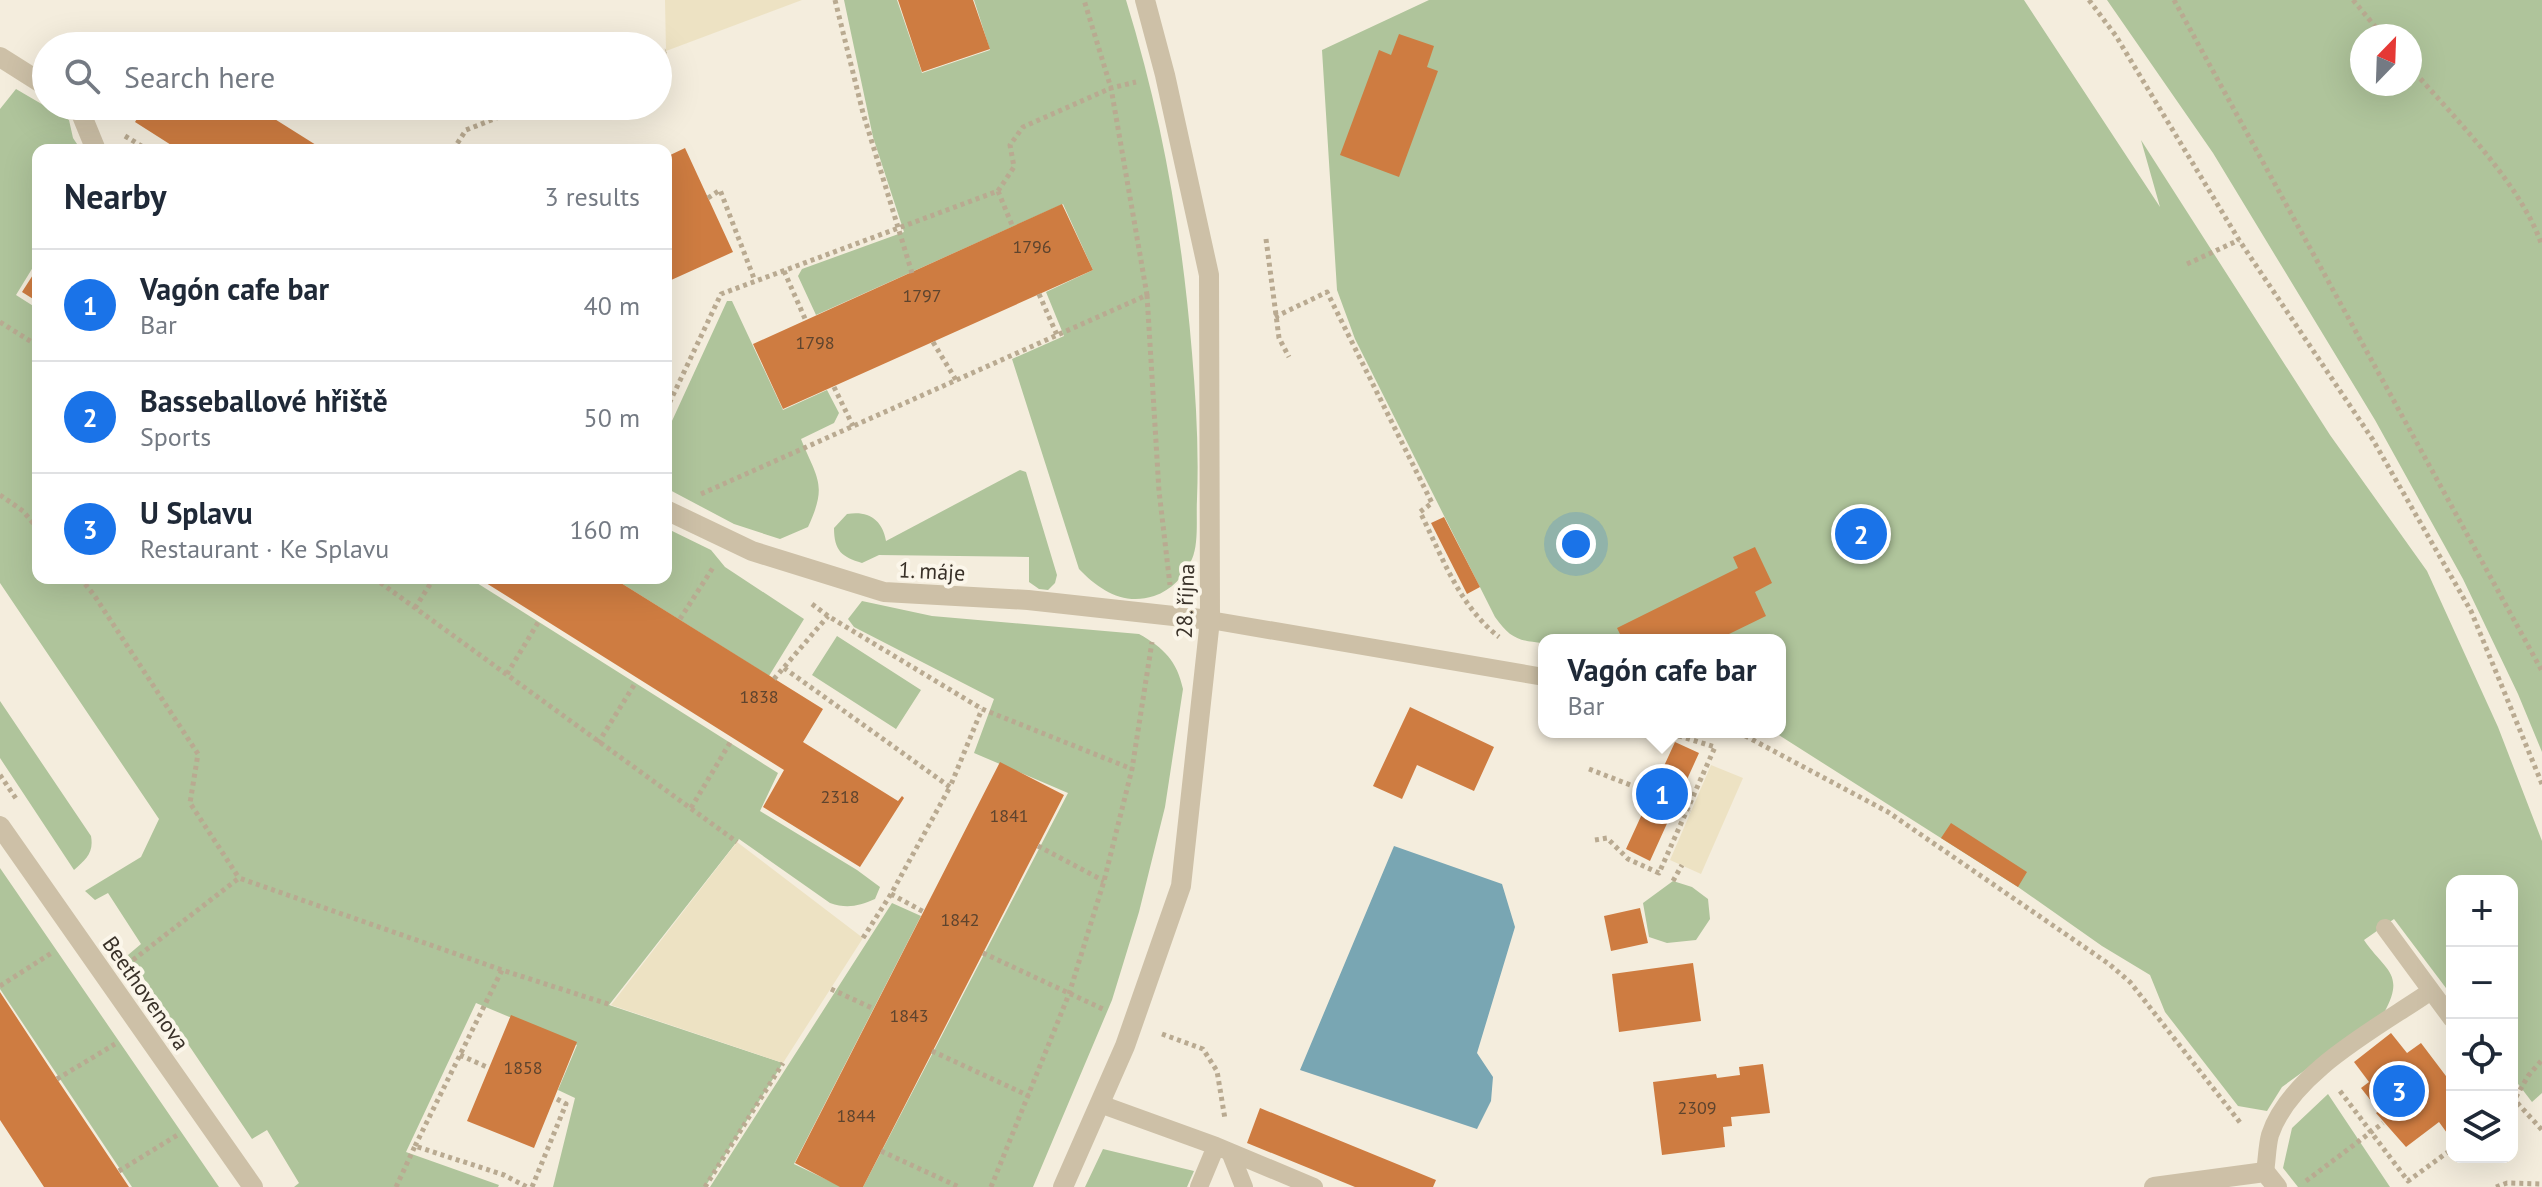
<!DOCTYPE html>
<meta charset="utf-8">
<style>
body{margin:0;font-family:"PT Sans",sans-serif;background:#f6f6f7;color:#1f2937}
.controls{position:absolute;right:24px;bottom:24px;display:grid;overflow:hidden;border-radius:16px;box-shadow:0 8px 32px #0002}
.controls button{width:72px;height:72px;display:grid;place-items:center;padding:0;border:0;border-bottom:2px solid #e0e1e3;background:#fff;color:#1f2937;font:40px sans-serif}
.compass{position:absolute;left:2350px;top:24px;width:72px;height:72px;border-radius:50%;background:#fff;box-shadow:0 8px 32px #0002;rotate:23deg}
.you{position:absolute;left:1576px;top:544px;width:28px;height:28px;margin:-20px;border:6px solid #fff;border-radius:50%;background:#1a73e8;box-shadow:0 0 0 12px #1a73e833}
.badge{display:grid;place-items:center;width:52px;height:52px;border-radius:50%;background:#1a73e8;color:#fff;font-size:26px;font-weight:700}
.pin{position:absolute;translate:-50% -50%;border:4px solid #fff;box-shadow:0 2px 8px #0006}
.popup{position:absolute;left:1538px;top:634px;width:248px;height:104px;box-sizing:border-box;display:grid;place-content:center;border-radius:16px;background:#fff;filter:drop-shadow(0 2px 6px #0005);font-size:26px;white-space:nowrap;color:#747a83}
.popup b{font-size:30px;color:#1f2937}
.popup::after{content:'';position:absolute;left:50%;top:100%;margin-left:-16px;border:16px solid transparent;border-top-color:#fff}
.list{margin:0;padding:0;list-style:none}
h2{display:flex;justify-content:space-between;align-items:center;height:104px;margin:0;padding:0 32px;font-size:34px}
h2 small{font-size:26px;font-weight:400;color:#747a83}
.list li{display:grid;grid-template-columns:52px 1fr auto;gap:24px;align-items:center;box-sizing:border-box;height:112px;padding:0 32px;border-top:2px solid #e0e1e3}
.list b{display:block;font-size:30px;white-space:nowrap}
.list p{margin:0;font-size:26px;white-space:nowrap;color:#747a83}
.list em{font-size:26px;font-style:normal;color:#747a83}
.icon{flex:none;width:44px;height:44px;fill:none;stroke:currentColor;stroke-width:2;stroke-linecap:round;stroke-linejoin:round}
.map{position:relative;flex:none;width:2542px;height:1187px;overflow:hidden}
.search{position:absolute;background:#fff;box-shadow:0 8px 32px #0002;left:32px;top:32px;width:640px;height:88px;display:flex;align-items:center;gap:20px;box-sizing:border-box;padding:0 28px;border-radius:44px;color:#747a83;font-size:30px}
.panel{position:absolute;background:#fff;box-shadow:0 8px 32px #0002;left:32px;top:144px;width:640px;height:440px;border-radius:16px}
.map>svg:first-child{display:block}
</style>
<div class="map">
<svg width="2542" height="1187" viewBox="0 0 2542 1187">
<rect width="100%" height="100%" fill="#f4eddd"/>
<!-- green -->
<path fill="#afc49b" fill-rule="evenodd" d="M 844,0 L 897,0 L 922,73 L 990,50 L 974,0 L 1126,0 C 1162,117 1182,231 1192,353 C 1196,401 1199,450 1197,499 C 1196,517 1199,543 1192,559 C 1184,576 1172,590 1154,596 C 1124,606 1099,590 1079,569 L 1012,359 L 1064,336 L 1046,292 L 1093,270 L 1063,204 L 816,315 L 798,276 L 802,269 L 904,232 L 873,137 Z
M 1429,0 L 2024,0 L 2160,207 L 2141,140 L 2330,435 L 2427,571 L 2498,727 L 2542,841 L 2542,1093 L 2532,1102 L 2512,1076 L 2512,881 L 2452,881 L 2452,996 L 2394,919 L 2364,940 C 2385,971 2406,973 2384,1013 L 2282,1087 L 2267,1111 L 2238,1106 L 2165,1012 L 2150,975 L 2102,946 L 2018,887 L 1774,732 L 1780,732 L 1780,640 L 1544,640 L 1544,661 L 1539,659 L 1543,643 C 1518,641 1510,638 1495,617 L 1355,339 L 1337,290 L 1322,50 Z
M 2107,0 L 2542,0 L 2542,752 L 2518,694 L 2463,579 L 2375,420 L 2213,153 ZM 2362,36 L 2410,36 L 2410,84 L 2362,84 Z
M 16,89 L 69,120 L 73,138 L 81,150 L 38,150 L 38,259 L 16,295 L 38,309 L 38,578 L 469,578 L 778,773 L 760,811 L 857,870 L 880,887 L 875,899 C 859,906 847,909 830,903 L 739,839 L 609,1005 L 783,1063 L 705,1187 L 553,1187 L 575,1098 L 558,1090 L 577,1045 L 476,1003 L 406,1152 L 499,1185 L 498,1187 L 294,1187 L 299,1183 L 267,1130 L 252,1139 L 128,955 L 141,944 L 108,893 L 95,900 L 85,891 L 141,857 L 159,819 L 0,583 L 0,109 Z
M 727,301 L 732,301 L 783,410 L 827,390 L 839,413 L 834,423 L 801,439 C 817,479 828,484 808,527 L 780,539 L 734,524 L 666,488 L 666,434 Z
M 1020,470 L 1026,472 L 1057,575 L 1055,583 L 1048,590 L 1039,589 L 1029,582 L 1029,557 L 879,555 L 862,563 C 842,557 834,551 834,528 L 847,514 C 868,510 883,520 886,541 Z
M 666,528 L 711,550 L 725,567 L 804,619 L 769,676 L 613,578 L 666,578 Z
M 862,601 L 932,616 L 1139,634 C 1164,648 1177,661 1183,689 L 1165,807 L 1139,912 L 1112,1000 L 1033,1187 L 863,1187 L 1068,793 L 974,753 L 994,699 L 854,627 L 848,619 Z
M 837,636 L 921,690 L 896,729 L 812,675 Z
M 0,701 L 91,836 C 94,853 86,859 74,870 L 0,758 Z
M 0,868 L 219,1187 L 132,1187 L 0,989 Z
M 1673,881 L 1692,887 L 1708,899 L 1710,919 L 1696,940 L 1667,943 L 1649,937 L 1643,903 Z
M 892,903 L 921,916 L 794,1164 L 842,1187 L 710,1187 Z
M 2328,1094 L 2390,1187 L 2298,1187 L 2283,1168 L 2292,1128 Z
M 1103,1149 L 1194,1171 L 1187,1187 L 1085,1187 Z"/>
<!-- plaza -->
<path fill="#ede2c3" d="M 665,0 L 802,0 L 666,51 Z
M 1711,765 L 1743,778 L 1701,874 L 1670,860 Z
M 737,842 L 863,938 L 783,1063 L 611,1005 Z"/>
<!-- water -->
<path fill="#79a6b3" d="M 1394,846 L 1502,884 L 1515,927 L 1477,1053 L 1493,1077 L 1491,1101 L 1477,1129 L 1300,1070 Z"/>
<!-- building -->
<path fill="#ce7c41" d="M 898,0 L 973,0 L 990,49 L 922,72 Z
M 1399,34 L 1434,46 L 1427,67 L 1438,71 L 1399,177 L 1340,155 L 1379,50 L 1391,55 Z
M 145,106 L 254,106 L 324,150 L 179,150 L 135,122 Z
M 685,148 L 733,252 L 669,281 L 666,275 L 666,157 Z
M 1062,204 L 1093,270 L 783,409 L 753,344 Z
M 38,267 L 38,302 L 22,292 Z
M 1444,517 L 1480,587 L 1467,594 L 1431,523 Z
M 1755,547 L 1772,583 L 1755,592 L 1766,616 L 1729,634 L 1732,640 L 1623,640 L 1617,628 L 1738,568 L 1733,557 Z
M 478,578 L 613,578 L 823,709 L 803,742 L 898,801 L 902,796 L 904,798 L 860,867 L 763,807 L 784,770 Z
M 1410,707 L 1494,747 L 1474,791 L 1417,765 L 1402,799 L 1373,786 Z
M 1675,742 L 1699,753 L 1650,861 L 1626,849 Z
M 1000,762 L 1064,795 L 863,1187 L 840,1187 L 795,1163 Z
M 1951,823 L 2027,872 L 2018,887 L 1941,838 Z
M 1640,908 L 1648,943 L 1611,951 L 1604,916 Z
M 1693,963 L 1701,1021 L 1619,1032 L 1612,974 Z
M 0,992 L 57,1079 L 129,1187 L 44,1187 L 0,1120 Z
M 511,1015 L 577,1042 L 534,1148 L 467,1121 Z
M 2391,1033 L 2407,1053 L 2421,1043 L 2452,1084 L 2452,1129 L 2447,1133 L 2439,1122 L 2406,1147 L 2376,1113 L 2379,1111 L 2361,1088 L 2369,1082 L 2354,1062 Z
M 1763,1064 L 1770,1113 L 1731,1117 L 1732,1126 L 1723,1127 L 1725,1147 L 1662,1155 L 1653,1082 L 1716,1074 L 1717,1078 L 1740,1075 L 1739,1067 Z
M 1260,1108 L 1436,1180 L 1433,1187 L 1355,1187 L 1247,1143 Z"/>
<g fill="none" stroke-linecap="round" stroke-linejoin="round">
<!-- path -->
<path stroke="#b9aa91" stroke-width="5" stroke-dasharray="4 4" stroke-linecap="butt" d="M 835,0 L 863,113 L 912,273
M 2089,0 L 2116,36 L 2239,240 L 2373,440 L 2471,611 L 2542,784
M 2174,0 L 2542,671
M 2353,0 L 2383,36
M 658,54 L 666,51
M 2410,67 C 2453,116 2522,185 2542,246
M 125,136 L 148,150
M 453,150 L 466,130 L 527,106
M 998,191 L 1014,167 L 1010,145 L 1023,127 L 1111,88 L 1136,82
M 708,198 L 720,190 L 755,281
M 1266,239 L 1279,338 L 1289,357
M 2187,264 L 2239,240
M 784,271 L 806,321
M 1039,294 L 1057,335
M 1147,295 L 1159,491 L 1170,585
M 1275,317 L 1327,292 L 1432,503 L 1420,512 C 1442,556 1459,606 1499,637
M 0,322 L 38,346
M 933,342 L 956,380
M 834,387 L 853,426
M 666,410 L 721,294 L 998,191 L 1012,225
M 701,494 L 1147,295 L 1111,88 L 1084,0
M 0,495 L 23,511 L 38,529
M 80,578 L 94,595 L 198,754 L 190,803 L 239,878
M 374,578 L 737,842
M 812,604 L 828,616 L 982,709 L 1132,769
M 415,608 L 434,578
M 680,619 L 714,566
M 784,668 L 950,787 L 982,709
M 507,674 L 539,621
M 774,679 L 828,616
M 1738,732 L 1888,812 L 2109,964 L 2130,982 L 2242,1125
M 598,743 L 636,682
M 1589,769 L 1651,793
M 0,775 L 17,800
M 1675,806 L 1690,812
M 691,808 L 731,741
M 1595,840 L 1607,838 L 1628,859 L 1659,873 L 1715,747 L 1666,732
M 1038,846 L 1104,881
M 1673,881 L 1682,865
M 891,894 L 924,912
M 863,938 L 891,894 L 950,787
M 983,953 L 1105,1010
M 133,960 L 239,878 L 502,970
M 0,986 L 53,952
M 831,989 L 874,1009
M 1162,1034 L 1203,1049 L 1217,1071 L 1225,1119
M 932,1051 L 1029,1096
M 460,1055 L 489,1068
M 57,1079 L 115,1044
M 2340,1091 L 2408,1181 L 2452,1149
M 2512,1097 L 2542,1130
M 2512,1104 L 2528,1076 L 2542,1060
M 415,1146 L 502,970 L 611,1005
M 881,1151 L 959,1187
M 119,1171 L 179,1134
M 2306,1181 L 2383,1123
M 396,1187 L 415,1146 L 504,1175 L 527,1187
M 532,1187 L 566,1104 L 555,1098
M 705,1187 L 783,1063
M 991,1187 L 1069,994 L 1104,881 L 1132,769 L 1152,642
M 2496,1187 L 2507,1183 L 2542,1184"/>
<!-- lane -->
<path stroke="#cdc0a7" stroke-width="18" d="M 1210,620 L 1544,677
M 2385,928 L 2452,1019
M 1100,1104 L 1216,1146 L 1314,1187
M 1230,1152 L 1244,1187
M 2265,1172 C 2267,1160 2267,1146 2270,1135 C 2291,1072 2379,1027 2431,991
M 1199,1187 L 1216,1146"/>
<!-- street -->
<path stroke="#cdc0a7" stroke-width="20" d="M 0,57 L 46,86
M 78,106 L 96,150
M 666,510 L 752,551 L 884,592 L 1028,600 L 1210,620
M 0,826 L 253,1187
M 1063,1187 L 1125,1046 L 1181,886 L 1210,620 L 1209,275 L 1165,75 L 1145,0
M 2154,1187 L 2265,1172 L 2277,1187"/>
</g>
<g text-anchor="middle" stroke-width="8" stroke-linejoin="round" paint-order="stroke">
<!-- number labels -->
<g font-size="18" fill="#5e442e">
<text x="1032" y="253">1796</text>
<text x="922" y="302">1797</text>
<text x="815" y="349">1798</text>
<text x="759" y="703">1838</text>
<text x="840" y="803">2318</text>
<text x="1009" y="822">1841</text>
<text x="960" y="926">1842</text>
<text x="909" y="1022">1843</text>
<text x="523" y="1074">1858</text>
<text x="1697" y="1114">2309</text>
<text x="856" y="1122">1844</text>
</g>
<!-- street labels -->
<g font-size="22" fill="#393128" stroke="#fbf6ea">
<text transform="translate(932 571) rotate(3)" y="8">1. máje</text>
<text transform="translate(1185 601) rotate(-88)" y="8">28. října</text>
<text transform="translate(146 993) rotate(55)" y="8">Beethovenova</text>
</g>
</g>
</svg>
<div class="controls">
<button>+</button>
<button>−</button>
<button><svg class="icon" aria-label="locate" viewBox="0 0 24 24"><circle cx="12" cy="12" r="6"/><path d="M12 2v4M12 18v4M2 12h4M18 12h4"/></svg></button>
<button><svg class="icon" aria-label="layers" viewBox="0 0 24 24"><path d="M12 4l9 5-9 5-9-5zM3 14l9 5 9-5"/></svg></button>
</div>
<svg class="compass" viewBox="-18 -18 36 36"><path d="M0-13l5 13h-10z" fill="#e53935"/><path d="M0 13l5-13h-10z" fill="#747a83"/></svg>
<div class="you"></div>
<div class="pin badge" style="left:1662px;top:794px">1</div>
<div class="popup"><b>Vagón cafe bar</b>Bar</div>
<div class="pin badge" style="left:1861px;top:534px">2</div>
<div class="pin badge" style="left:2399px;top:1091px">3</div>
<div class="search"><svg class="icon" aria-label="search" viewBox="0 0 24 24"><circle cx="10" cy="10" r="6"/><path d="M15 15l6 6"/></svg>Search here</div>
<section class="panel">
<h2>Nearby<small>3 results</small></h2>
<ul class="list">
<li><span class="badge">1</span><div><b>Vagón cafe bar</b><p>Bar</p></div><em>40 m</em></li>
<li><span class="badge">2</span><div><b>Basseballové hřiště</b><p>Sports</p></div><em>50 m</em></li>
<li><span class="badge">3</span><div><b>U Splavu</b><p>Restaurant · Ke Splavu</p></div><em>160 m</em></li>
</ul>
</section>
</div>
